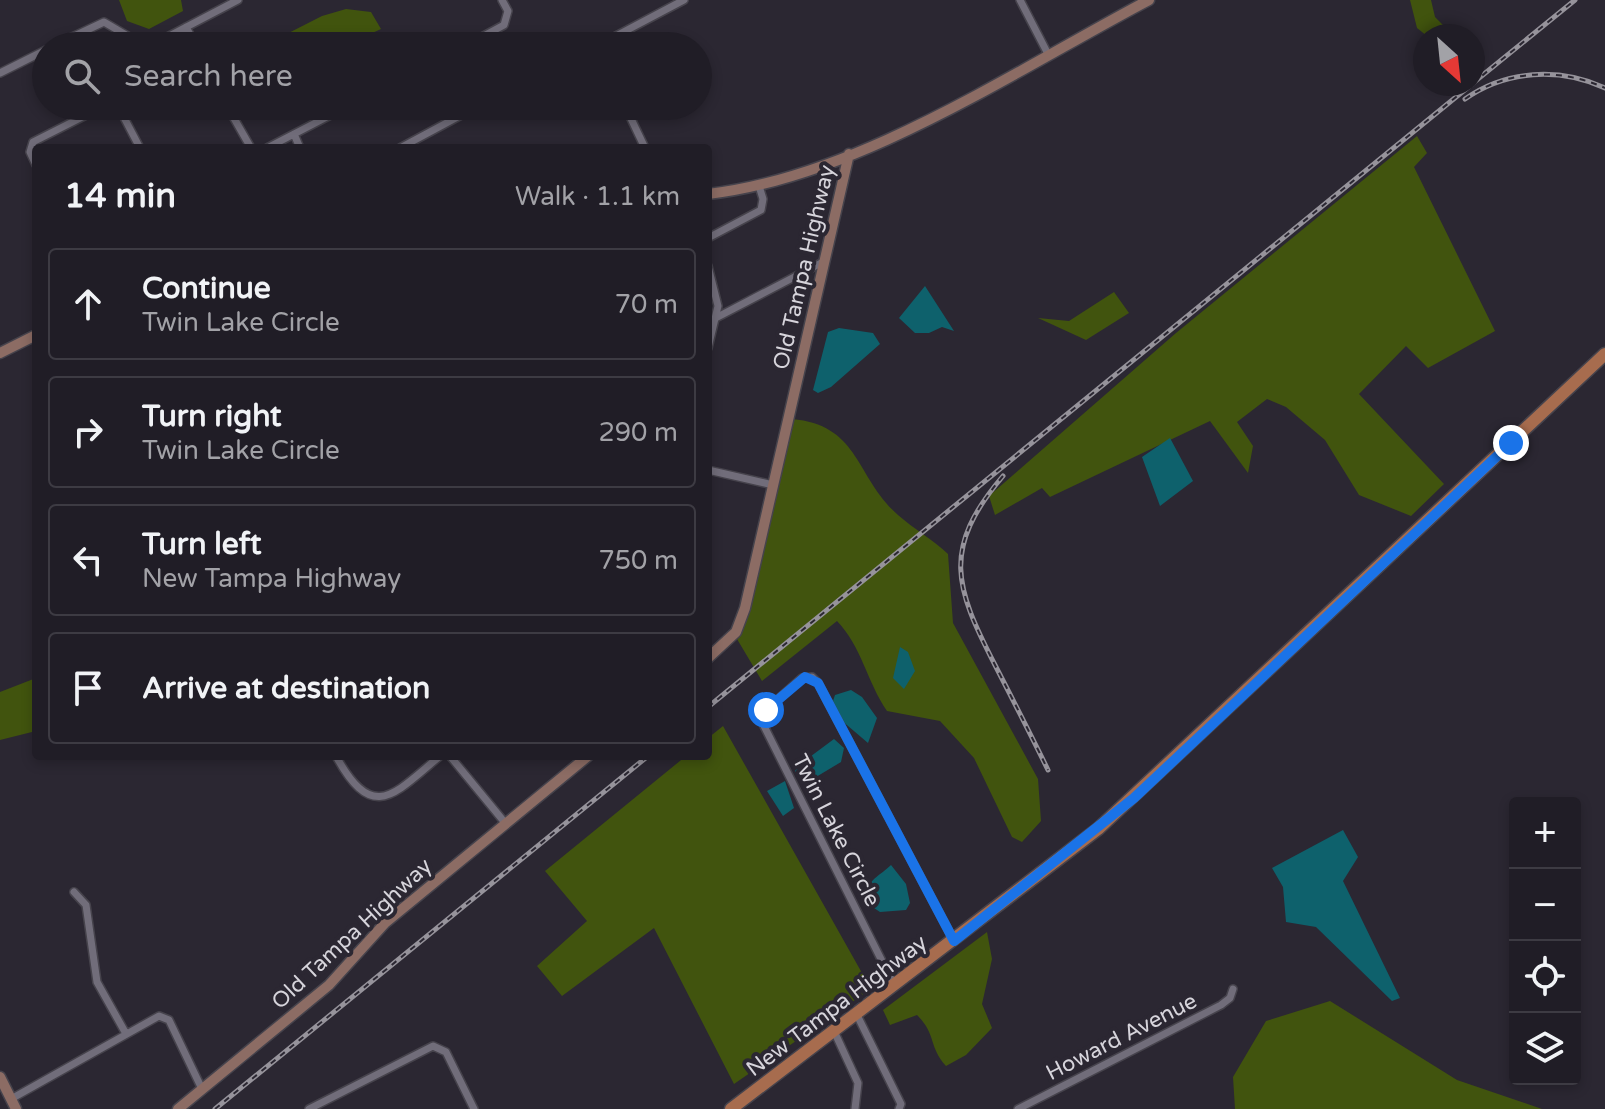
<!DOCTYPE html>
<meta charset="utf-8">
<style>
body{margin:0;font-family:"Varela Round",sans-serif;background:#2d2a32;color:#f1f3f6}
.controls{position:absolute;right:24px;bottom:24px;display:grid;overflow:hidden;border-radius:8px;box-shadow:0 4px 12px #0003}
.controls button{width:72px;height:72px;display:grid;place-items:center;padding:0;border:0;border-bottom:2px solid #3d3b43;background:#201d26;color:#f1f3f6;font:40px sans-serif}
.compass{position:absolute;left:1413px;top:24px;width:72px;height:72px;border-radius:50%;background:#201d26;box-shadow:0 4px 12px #0003;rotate:153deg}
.stop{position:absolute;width:24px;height:24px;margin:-18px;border:6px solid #1a73e8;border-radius:50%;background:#fff}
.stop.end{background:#1a73e8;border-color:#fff;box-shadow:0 2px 8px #0008}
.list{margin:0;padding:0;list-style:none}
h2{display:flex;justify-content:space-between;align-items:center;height:104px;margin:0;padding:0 32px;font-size:34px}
h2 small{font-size:26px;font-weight:400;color:#a2a2a7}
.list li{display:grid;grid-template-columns:52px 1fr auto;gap:24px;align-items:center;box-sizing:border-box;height:112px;margin:0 16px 16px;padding:0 16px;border:2px solid #3d3b43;border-radius:8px}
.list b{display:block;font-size:30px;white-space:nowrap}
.list p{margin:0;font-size:26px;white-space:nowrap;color:#a2a2a7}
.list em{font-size:26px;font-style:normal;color:#a2a2a7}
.icon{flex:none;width:44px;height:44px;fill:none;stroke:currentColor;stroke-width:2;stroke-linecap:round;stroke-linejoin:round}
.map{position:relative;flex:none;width:1605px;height:1109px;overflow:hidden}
.search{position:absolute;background:#201d26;box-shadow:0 4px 12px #0003;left:32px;top:32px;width:680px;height:88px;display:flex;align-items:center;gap:20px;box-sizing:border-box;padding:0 28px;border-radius:44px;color:#a2a2a7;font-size:30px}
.panel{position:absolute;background:#201d26;box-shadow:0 4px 12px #0003;left:32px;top:144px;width:680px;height:616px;border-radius:8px}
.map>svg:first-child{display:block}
</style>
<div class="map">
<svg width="1605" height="1109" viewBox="0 0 1605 1109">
<rect width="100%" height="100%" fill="#2b2732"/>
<!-- green -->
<path fill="#41540e" d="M 119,0 L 181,0 L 183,11 L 149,29 L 127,21 Z
M 1410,0 L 1431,0 L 1435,17 L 1445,27 L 1427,36 L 1417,28 Z
M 346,9 L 371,12 L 381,29 L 344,46 L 263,46 L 322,16 Z
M 1417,136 L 1427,153 L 1414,167 L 1495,331 L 1428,368 L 1406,346 L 1359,394 L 1444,484 L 1411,516 L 1359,495 L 1325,440 L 1286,407 L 1267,399 L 1237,422 L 1253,446 L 1248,473 L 1210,421 L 1050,497 L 1042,488 L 995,515 L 989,496 L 1176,333 Z
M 1114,292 L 1129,313 L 1086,340 L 1038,318 L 1069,321 Z
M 792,419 C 860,425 855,477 898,515 C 914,529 932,539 948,554 L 953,623 L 1038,779 L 1041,821 L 1022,842 L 1012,837 L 974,758 L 940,721 L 887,711 C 867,682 862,647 837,621 L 762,681 L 737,639 Z
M 36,678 L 36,731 L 0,740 L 0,692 Z
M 723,726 L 871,989 L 734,1084 L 654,928 L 562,996 L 537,966 L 587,921 L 545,871 L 686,756 L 708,756 L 708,738 Z
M 987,932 L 992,959 L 982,1004 L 992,1028 L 966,1055 L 946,1066 C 928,1046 937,1035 917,1015 L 890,1025 L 883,1010 Z
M 1330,1001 L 1457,1080 L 1542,1109 L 1235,1109 L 1233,1077 L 1266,1021 Z"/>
<!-- water -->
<path fill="#0e616c" d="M 925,286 L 954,331 L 942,327 L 929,333 L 915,333 L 899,318 Z
M 839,328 L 873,333 L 880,344 L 831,387 L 818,393 L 813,390 L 828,332 Z
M 1170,438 L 1193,481 L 1160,506 L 1142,457 Z
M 900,647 L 908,652 L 915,671 L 904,689 L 893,678 Z
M 851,690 L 862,697 L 877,718 L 868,743 L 841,720 L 833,701 L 835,695 Z
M 834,739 L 844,748 L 841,762 L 806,783 L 795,771 L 799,765 Z
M 785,781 L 794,808 L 783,816 L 767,791 Z
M 1343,830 L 1358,857 L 1343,881 L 1400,998 L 1392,1001 L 1316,927 L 1286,922 L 1283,887 L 1272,868 Z
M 891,865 L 906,884 L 910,903 L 906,910 L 880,912 L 868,904 C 861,882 879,877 891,865 Z"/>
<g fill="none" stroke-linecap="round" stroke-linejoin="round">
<defs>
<path id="street" d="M 1020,0 L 1048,54
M 186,27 L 196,46
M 53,46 L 104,22 L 143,45 L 152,45 L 238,0
M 465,46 L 504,25 L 508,11 L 502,0
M 597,46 L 684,0
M 0,73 L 46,50
M 118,106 L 140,148
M 227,106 L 251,148
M 625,106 L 645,148
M 294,134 L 300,148
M 267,148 L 348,106
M 400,148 L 478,106
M 36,165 L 30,152 L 33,142 L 104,106
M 708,238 L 761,210 L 763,199 L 759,186
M 708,266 L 718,306 L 708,348
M 708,322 L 823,262
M 708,470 L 773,485
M 336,756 C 373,824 394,794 440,756
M 450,756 L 506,824
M 74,892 L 86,905 L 97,982 L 125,1032
M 894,985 L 764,726 L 766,710 L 802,678 L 812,677 L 818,683 L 954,941
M 856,1013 L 901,1104 L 899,1109
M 834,1031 L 858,1083 L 855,1109
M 11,1099 L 159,1016 L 169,1020 L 202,1089
M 309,1109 L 433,1046 L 446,1052 L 474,1109
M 1018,1109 L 1221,1005 L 1230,998 L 1233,989"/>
<path id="secondary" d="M 708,194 C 858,177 1016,70 1149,0
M 0,353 L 36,335
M 708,658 L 736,632 L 745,608 L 849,154
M 0,1077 L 16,1109
M 178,1109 L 329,985 L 385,923 L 588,756"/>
<path id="primary" d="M 731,1109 L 1098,829 L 1605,354"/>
</defs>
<!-- street casing -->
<use href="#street" stroke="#46434c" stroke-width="10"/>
<!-- secondary casing -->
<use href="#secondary" stroke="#46434c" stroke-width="13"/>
<!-- primary casing -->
<use href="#primary" stroke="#46434c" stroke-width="15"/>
<!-- street -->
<use href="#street" stroke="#716d7a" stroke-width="7"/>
<!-- secondary -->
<use href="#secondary" stroke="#8c6c64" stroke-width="10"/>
<!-- primary -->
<use href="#primary" stroke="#a76c4e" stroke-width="12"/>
<defs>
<path id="rail" d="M 1473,83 L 1575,0
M 1465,99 C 1506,70 1559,67 1605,88
M 1003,476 C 941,549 955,587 995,665 C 1013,700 1031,735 1048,770
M 708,707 L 1472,84
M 215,1109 L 648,756"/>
</defs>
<!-- rail casing -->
<use href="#rail" stroke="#96939b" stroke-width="5"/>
<!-- rail -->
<use href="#rail" stroke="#2b2732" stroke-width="2" stroke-dasharray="6" stroke-linecap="butt"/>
</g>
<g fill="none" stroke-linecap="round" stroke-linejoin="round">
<!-- route -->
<path stroke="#1a73e8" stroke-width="10" d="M 766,710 L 805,677 L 818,683 L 954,941 L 1134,798 L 1511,443"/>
</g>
<g text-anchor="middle" stroke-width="8" stroke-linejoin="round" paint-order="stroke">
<!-- street labels -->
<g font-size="22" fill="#d6d4db" stroke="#2b2732">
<text transform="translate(803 267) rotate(-77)" y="8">Old Tampa Highway</text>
<text transform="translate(837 830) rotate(63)" y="8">Twin Lake Circle</text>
<text transform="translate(351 933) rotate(-43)" y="8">Old Tampa Highway</text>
<text transform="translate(836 1005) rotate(-37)" y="8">New Tampa Highway</text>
<text transform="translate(1121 1036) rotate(-27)" y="8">Howard Avenue</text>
</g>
</g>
</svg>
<div class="controls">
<button>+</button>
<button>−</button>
<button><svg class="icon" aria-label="locate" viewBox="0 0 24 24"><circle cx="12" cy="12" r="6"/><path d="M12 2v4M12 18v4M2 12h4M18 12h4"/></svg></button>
<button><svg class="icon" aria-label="layers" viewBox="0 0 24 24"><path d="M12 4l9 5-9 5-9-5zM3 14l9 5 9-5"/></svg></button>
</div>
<svg class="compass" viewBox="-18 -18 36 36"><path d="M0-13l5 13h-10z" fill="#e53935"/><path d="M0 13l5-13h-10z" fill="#a2a2a7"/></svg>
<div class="stop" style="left:766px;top:710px"></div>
<div class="stop end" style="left:1511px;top:443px"></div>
<div class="search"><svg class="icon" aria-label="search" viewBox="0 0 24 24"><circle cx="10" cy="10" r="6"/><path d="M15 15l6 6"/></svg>Search here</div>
<section class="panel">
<h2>14 min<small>Walk · 1.1 km</small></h2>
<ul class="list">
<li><svg class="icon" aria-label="ahead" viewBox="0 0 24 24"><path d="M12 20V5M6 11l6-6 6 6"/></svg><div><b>Continue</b><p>Twin Lake Circle</p></div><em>70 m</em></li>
<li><svg class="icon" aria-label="right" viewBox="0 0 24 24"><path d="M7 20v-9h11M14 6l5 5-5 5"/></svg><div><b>Turn right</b><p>Twin Lake Circle</p></div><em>290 m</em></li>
<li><svg class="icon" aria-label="left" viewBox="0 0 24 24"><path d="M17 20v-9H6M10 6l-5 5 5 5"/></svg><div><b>Turn left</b><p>New Tampa Highway</p></div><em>750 m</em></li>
<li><svg class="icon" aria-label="arrive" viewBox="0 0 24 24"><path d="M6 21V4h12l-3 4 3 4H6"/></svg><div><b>Arrive at destination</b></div></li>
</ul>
</section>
</div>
